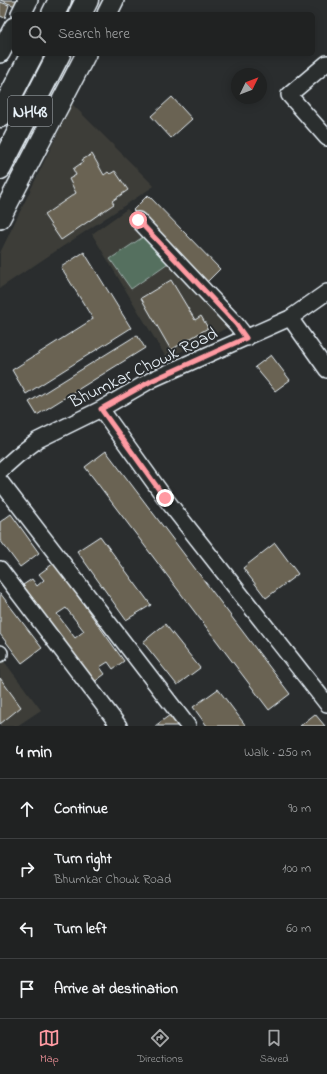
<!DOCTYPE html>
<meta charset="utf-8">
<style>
body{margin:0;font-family:"Indie Flower",sans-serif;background:#282a2a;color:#f1f3f6}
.compass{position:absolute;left:231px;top:68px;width:36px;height:36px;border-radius:50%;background:#202222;box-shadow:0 2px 10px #0003;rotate:47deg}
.stop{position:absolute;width:12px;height:12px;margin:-9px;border:3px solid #ff9aa2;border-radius:50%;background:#fff}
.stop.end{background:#ff9aa2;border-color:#fff;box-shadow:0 1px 4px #0008}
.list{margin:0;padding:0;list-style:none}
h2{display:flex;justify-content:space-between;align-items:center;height:52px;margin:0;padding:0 16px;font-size:17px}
h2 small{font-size:13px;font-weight:400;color:#a2a4a5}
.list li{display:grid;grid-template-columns:26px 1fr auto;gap:12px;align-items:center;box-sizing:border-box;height:60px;padding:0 16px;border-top:1px solid #3d3f40}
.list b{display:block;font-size:15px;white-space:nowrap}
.list p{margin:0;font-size:13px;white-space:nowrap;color:#a2a4a5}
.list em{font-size:13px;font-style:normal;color:#a2a4a5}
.icon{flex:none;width:22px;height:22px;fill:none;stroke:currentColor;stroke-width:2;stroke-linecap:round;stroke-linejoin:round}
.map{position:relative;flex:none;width:327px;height:726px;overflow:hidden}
.search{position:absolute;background:#202222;box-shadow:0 2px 10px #0003;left:12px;right:12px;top:12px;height:44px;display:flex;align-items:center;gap:10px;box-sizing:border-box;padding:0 14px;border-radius:6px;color:#a2a4a5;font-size:15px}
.sheet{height:292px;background:#202222}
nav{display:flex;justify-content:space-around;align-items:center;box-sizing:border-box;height:56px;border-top:1px solid #3d3f40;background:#202222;font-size:11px;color:#a2a4a5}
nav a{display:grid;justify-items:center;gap:2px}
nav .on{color:#ff9aa2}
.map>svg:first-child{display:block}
</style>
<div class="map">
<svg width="327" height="726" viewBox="0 0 327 726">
<rect width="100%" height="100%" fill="#2a2d2e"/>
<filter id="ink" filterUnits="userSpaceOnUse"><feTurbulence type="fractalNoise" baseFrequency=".025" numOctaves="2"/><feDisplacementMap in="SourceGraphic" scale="8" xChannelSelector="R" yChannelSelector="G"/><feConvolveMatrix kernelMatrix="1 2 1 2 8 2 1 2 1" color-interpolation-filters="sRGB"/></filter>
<g filter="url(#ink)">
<!-- built -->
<path fill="#3d3e39" d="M 72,104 L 154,186 L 0,288 L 0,253 Z
M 127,209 L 238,322 L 167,359 L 92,234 Z
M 0,656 L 41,710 L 17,726 L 0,726 Z"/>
<!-- green -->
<path fill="#55705f" stroke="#9eb0ac" d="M 146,235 L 171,261 L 131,289 L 110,259 Z"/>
<!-- building -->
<path fill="#6a6453" stroke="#e8f1f8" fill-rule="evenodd" d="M 0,0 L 17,0 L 15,6 Z
M 0,2 L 9,5 L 5,18 L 0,16 Z
M 172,97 L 192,119 L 171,138 L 151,116 Z
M 92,154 L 104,175 L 108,172 L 110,174 L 115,171 L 128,190 L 112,201 L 114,204 L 61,240 L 44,215 L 76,193 L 69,179 L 76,175 L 73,169 L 83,162 L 82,160 Z
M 148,195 L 220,269 L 205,284 L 133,210 Z
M 84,252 L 131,328 L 26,394 L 12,370 L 93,319 L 61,267 Z
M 171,280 L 195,320 L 201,316 L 208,328 L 171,350 L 141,298 Z
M 137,335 L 145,348 L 37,415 L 29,402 Z
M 271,355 L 290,380 L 275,391 L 255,367 Z
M 106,451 L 290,694 L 269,710 L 85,467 Z
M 11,514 L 39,553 L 20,567 L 0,540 L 0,522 Z
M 100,536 L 151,605 L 126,620 L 77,551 Z
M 275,543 L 298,574 L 266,598 L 243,568 Z
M 54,563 L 124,661 L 113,669 L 108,662 L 100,667 L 105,674 L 93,683 L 23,585 L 32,579 L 37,586 L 44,580 L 39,574 ZM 66,608 L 84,631 L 75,638 L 57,614 Z
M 0,593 L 42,648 L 22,663 L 0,634 Z
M 165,624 L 200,668 L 177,685 L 143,642 Z
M 0,678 L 21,707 L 0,724 Z
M 218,689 L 246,726 L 207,726 L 193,707 Z
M 315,714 L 325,726 L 300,726 Z
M 170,715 L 179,726 L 155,726 Z"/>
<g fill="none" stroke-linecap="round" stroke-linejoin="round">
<defs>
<path id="minor" d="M 327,63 L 289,95 L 327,138
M 138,220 L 236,324 L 247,338
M 290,318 L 327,370
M 101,409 L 165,498 L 327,704
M 0,471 L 18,455 L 38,440 L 101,409 L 153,379 L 290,318 L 327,292
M 0,481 L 188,726
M 0,569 L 119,726
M 0,653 L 0,654"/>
<path id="major" d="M 21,14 L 28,0
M 107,14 L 114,0
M 0,53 L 14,27
M 0,219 L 86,54"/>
<path id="highway" d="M 53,14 L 60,0
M 80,14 L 87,0
M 0,116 L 32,54
M 0,168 L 59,54"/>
</defs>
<!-- minor casing -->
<use href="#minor" stroke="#e8f1f8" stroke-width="18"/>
<!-- major casing -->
<use href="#major" stroke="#e8f1f8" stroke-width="22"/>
<!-- highway casing -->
<use href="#highway" stroke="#e8f1f8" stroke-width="25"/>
<!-- minor -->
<use href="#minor" stroke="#2a2d2e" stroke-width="15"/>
<!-- major -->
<use href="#major" stroke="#2a2d2e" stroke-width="19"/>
<!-- highway -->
<use href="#highway" stroke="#2a2d2e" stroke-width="22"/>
</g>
</g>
<g fill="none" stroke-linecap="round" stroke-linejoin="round" filter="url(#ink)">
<!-- route -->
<path stroke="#ff9aa2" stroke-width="5" d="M 138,220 L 236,324 L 246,338 L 153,380 L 101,409 L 165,498"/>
</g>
<g text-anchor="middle" stroke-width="4" stroke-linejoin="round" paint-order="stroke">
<!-- shield labels -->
<rect fill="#2a2d2e" stroke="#afb6bb" stroke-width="1" x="8" y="96" width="44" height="30" rx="3"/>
<g font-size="17" font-weight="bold" fill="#e8f1f8">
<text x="30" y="117">NH48</text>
</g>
<!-- street labels -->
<g font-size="18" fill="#e8f1f8" stroke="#2a2d2e">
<text transform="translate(143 367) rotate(-26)" y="6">Bhumkar Chowk Road</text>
</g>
</g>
</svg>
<svg class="compass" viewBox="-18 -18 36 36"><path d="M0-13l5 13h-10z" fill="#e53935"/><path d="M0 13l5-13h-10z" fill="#a2a4a5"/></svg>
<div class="stop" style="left:138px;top:220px"></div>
<div class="stop end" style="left:165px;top:498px"></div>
<div class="search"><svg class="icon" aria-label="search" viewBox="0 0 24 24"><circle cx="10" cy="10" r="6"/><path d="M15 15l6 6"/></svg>Search here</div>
</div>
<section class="sheet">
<h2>4 min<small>Walk · 250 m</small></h2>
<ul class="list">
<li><svg class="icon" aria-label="ahead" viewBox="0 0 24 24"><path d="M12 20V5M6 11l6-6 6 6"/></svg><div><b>Continue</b></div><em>90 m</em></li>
<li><svg class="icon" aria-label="right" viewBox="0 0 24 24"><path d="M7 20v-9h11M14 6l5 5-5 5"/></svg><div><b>Turn right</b><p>Bhumkar Chowk Road</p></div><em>100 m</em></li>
<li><svg class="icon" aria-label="left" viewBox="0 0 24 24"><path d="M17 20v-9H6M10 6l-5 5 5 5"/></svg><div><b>Turn left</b></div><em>60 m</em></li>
<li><svg class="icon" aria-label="arrive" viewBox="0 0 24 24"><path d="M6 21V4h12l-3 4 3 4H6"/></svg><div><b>Arrive at destination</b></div></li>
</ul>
</section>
<nav>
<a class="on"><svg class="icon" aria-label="map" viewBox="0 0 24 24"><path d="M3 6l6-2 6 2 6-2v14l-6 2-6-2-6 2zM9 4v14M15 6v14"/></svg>Map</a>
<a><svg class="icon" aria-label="directions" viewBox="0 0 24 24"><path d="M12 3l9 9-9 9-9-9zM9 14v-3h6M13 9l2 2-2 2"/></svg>Directions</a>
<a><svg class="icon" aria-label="saved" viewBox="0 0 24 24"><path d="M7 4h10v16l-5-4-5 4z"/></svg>Saved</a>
</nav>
